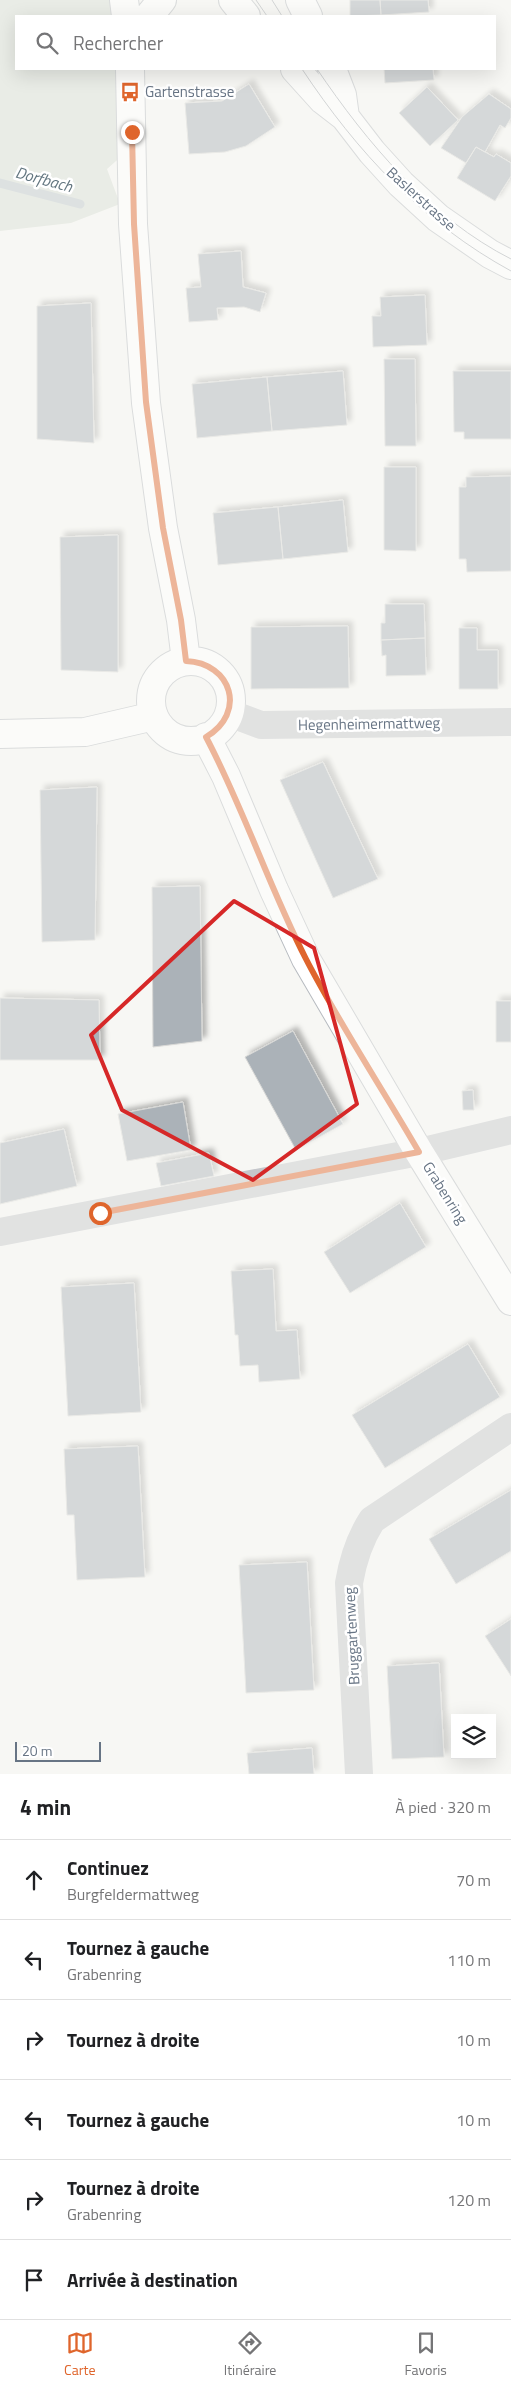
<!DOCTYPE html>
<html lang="fr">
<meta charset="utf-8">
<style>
body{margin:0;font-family:"Titillium Web",sans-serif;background:#f6f6f6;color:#202124}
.controls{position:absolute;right:15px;bottom:15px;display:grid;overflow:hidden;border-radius:0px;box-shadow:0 5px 20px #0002}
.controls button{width:45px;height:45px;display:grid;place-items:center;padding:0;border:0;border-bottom:1px solid #e0e0e0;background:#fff;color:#202124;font:25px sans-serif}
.scale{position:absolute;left:15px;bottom:12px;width:86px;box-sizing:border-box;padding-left:5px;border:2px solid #677484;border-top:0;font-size:14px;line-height:18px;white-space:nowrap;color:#677484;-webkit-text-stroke:4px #fff;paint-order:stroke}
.stop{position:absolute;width:15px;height:15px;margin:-11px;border:4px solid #df652c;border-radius:50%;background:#fff}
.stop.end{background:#df652c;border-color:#fff;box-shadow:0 1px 5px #0008}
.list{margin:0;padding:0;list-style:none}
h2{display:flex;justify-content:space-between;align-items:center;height:65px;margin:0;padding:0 20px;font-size:21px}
h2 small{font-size:16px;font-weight:400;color:#757577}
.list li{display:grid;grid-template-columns:32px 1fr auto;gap:15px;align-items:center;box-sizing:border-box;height:80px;padding:0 20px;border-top:1px solid #e0e0e0}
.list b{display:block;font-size:19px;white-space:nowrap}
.list p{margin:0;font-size:16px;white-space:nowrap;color:#757577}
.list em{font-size:16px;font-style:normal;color:#757577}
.icon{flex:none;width:28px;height:28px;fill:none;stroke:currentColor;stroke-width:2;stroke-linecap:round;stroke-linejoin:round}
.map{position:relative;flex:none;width:511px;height:1774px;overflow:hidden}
.search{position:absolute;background:#fff;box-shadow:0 5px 20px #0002;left:15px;right:15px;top:15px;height:55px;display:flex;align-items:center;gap:12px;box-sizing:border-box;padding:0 18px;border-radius:0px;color:#757577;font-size:19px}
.sheet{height:545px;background:#fff}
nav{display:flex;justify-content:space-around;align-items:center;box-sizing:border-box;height:70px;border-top:1px solid #e0e0e0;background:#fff;font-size:14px;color:#757577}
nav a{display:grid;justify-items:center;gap:2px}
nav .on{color:#df652c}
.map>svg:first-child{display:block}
</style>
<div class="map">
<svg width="511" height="1774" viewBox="0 0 511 1774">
<defs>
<filter id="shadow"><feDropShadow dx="4.5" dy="-4.5" stdDeviation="2.5" flood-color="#0004"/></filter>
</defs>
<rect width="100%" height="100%" fill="#f7f7f4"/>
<!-- green -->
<path fill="#d8ded5" d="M 0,0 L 124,0 L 126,16 L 16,16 L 16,69 L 130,69 L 133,146 L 107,169 L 120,204 L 71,223 L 0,231 Z"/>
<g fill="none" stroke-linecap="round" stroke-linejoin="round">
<!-- stream -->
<path stroke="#bcc6cb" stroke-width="9" d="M 0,183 L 80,204"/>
</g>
<!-- building -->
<path fill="#abb2b8" stroke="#d8d8d6" filter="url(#shadow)" d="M 350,0 L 380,0 L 381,15 L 350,16 Z
M 380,0 L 428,0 L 429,12 L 381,15 Z
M 384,69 L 433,69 L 434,80 L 385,83 Z
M 249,84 L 275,127 L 246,146 L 225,152 L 189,154 L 185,103 L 222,101 Z
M 427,87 L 458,120 L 430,146 L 399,113 Z
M 489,94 L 511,109 L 511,118 L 505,128 L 500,125 L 485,152 L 476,147 L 466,163 L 441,148 L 462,117 Z
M 476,147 L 494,157 L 496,154 L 511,163 L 511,176 L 495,201 L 457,178 Z
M 241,251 L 243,287 L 266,293 L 260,312 L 244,307 L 217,308 L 218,320 L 189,322 L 186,288 L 201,287 L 198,254 Z
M 425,295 L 427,345 L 373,347 L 372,316 L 381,316 L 380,297 Z
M 91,303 L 94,443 L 37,439 L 37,306 Z
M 384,359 L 415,359 L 416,446 L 385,446 Z
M 343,371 L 347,425 L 272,431 L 267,377 Z
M 453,371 L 511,371 L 511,439 L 464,439 L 464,432 L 454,432 Z
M 267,377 L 272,431 L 197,438 L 192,384 Z
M 384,467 L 416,467 L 416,551 L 384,550 Z
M 511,476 L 511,571 L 467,572 L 466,559 L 459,559 L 459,487 L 466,487 L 466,477 Z
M 343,500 L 348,552 L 283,559 L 278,507 Z
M 278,507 L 283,559 L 218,565 L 213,513 Z
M 118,535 L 118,672 L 61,670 L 60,537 Z
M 385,604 L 424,604 L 425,638 L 381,640 L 381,623 L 385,623 Z
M 348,626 L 349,688 L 251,689 L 251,627 Z
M 459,628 L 477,628 L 477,650 L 498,650 L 498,689 L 459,689 Z
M 425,638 L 426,675 L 386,676 L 386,655 L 382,656 L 381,640 Z
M 323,762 L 378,879 L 333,898 L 280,780 Z
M 97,787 L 95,940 L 42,942 L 40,790 Z
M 200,886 L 202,1041 L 153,1047 L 152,887 Z
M 0,998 L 99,1000 L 100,1060 L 0,1060 Z
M 496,1001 L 511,1001 L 511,1042 L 496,1042 Z
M 293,1031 L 343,1124 L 296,1150 L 245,1057 Z
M 473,1090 L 474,1110 L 463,1110 L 462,1091 Z
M 183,1102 L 191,1150 L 127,1161 L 118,1114 Z
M 64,1129 L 77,1186 L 0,1204 L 0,1143 Z
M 209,1153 L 214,1176 L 161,1186 L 156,1163 Z
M 400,1203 L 426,1247 L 350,1293 L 324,1252 Z
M 273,1269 L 276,1331 L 297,1330 L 300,1379 L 259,1382 L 258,1365 L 240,1366 L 238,1335 L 235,1335 L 231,1271 Z
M 134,1283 L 141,1412 L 68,1416 L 61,1287 Z
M 468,1344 L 500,1397 L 385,1468 L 352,1415 Z
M 138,1446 L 145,1577 L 77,1580 L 74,1515 L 67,1515 L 64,1449 Z
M 511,1490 L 511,1551 L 456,1584 L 429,1539 Z
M 307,1562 L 314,1690 L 246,1693 L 239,1565 Z
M 511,1619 L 511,1676 L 485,1636 Z
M 439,1663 L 444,1757 L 392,1759 L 387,1666 Z
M 312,1748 L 314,1774 L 249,1774 L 247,1753 Z"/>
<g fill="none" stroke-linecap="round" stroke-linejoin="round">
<defs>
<path id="secondary" d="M 124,0 L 126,16
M 233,0 L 246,16
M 300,0 L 308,16
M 149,16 L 162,0
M 130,69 L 133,224 L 146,403 L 163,528 L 181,620 L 186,661
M 295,69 L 323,100 L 345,117 L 372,152 L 401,184 L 438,218 L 490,254 L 511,265
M 332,69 L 342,95 L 345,117
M151 701a40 40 0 1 1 80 0a40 40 0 1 1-80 0Z
M 0,734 L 85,732 L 154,716
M 206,737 L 226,776 L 274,890 L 306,959 L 419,1152 L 511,1301"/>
</defs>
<!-- secondary casing -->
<use href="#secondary" stroke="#b7bbc0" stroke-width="30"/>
<!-- street -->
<path stroke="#c5c7cb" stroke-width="28" d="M 229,713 L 261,725 L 511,722
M 0,1232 L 419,1152 L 511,1130
M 359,1774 L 349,1583 C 353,1559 359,1540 372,1520 L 511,1427"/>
<!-- secondary -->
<use href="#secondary" stroke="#fff" stroke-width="28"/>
<!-- tram -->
<path stroke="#a5aab0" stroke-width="1" d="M 256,0 L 267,16
M 272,0 L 282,16
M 302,69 C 357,152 423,223 511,271
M 317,69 C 367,143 430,218 511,259"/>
</g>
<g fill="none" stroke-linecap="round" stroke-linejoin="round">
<!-- route -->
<path stroke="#df652c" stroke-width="6" d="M 100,1213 L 419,1152 C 382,1088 340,1025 306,959 C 269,887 244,809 206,737 C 247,713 232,663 186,661 L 181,620 L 163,528 L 146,402 L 134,224 L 132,132"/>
</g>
<!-- marked area -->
<path d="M0 0H511V1774H0ZM 234,901 L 314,948 L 357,1104 L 253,1180 L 122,1110 L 91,1035 Z" fill="#f7f7f4" fill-opacity=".55" fill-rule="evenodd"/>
<path fill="none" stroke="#d62828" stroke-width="4" stroke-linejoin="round" d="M 234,901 L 314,948 L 357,1104 L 253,1180 L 122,1110 L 91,1035 Z"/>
<!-- icons -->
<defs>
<symbol id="bus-bare" viewBox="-9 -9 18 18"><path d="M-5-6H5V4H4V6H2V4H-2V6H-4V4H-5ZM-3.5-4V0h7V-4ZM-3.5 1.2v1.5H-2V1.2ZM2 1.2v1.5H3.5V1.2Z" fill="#df652c" stroke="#fff" stroke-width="2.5" paint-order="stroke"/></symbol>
</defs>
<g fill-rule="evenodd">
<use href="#bus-bare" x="116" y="78" width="28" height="28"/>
</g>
<g text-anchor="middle" stroke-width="5" stroke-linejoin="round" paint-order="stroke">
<!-- poi labels -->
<g font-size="15" fill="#677484" stroke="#fff" text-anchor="start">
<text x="145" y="97">Gartenstrasse</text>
</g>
<!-- street labels -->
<g font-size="15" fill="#677484" stroke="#fff">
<text transform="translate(421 199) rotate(42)" y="5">Baslerstrasse</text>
<text transform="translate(369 724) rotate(-1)" y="5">Hegenheimermattweg</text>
<text transform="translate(445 1193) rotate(58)" y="5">Grabenring</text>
<text transform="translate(352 1636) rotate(-93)" y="5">Bruggartenweg</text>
</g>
<!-- water labels -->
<g font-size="16" font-style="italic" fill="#637680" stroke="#fff">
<text transform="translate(44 179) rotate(15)" y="6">Dorfbach</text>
</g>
</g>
</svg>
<div class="controls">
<button><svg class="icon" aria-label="layers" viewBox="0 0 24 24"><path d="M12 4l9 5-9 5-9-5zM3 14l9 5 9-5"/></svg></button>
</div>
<div class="scale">20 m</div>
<div class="stop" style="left:100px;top:1213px"></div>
<div class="stop end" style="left:132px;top:132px"></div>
<div class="search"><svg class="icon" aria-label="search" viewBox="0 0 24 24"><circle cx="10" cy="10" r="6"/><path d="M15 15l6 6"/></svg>Rechercher</div>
</div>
<section class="sheet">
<h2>4 min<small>À pied · 320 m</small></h2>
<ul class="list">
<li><svg class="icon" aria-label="ahead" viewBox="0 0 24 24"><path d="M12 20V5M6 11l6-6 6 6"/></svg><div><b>Continuez</b><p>Burgfeldermattweg</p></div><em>70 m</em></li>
<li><svg class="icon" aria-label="left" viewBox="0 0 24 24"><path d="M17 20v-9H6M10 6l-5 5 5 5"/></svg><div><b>Tournez à gauche</b><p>Grabenring</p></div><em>110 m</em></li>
<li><svg class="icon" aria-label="right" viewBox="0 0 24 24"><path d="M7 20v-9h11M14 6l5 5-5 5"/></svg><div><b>Tournez à droite</b></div><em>10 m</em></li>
<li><svg class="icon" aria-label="left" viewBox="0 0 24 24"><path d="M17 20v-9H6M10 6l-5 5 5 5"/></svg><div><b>Tournez à gauche</b></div><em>10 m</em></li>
<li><svg class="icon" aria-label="right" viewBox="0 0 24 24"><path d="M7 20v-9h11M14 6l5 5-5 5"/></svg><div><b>Tournez à droite</b><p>Grabenring</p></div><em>120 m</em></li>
<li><svg class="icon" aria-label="arrive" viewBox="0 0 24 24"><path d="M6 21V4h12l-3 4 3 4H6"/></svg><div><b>Arrivée à destination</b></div></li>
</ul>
</section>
<nav>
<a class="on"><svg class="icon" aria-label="map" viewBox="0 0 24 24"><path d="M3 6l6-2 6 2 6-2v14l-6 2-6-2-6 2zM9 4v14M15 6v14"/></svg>Carte</a>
<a><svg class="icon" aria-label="directions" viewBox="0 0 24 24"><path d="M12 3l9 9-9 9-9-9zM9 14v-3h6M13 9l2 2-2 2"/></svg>Itinéraire</a>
<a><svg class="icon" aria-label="saved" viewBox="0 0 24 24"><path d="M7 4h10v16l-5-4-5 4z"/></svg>Favoris</a>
</nav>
